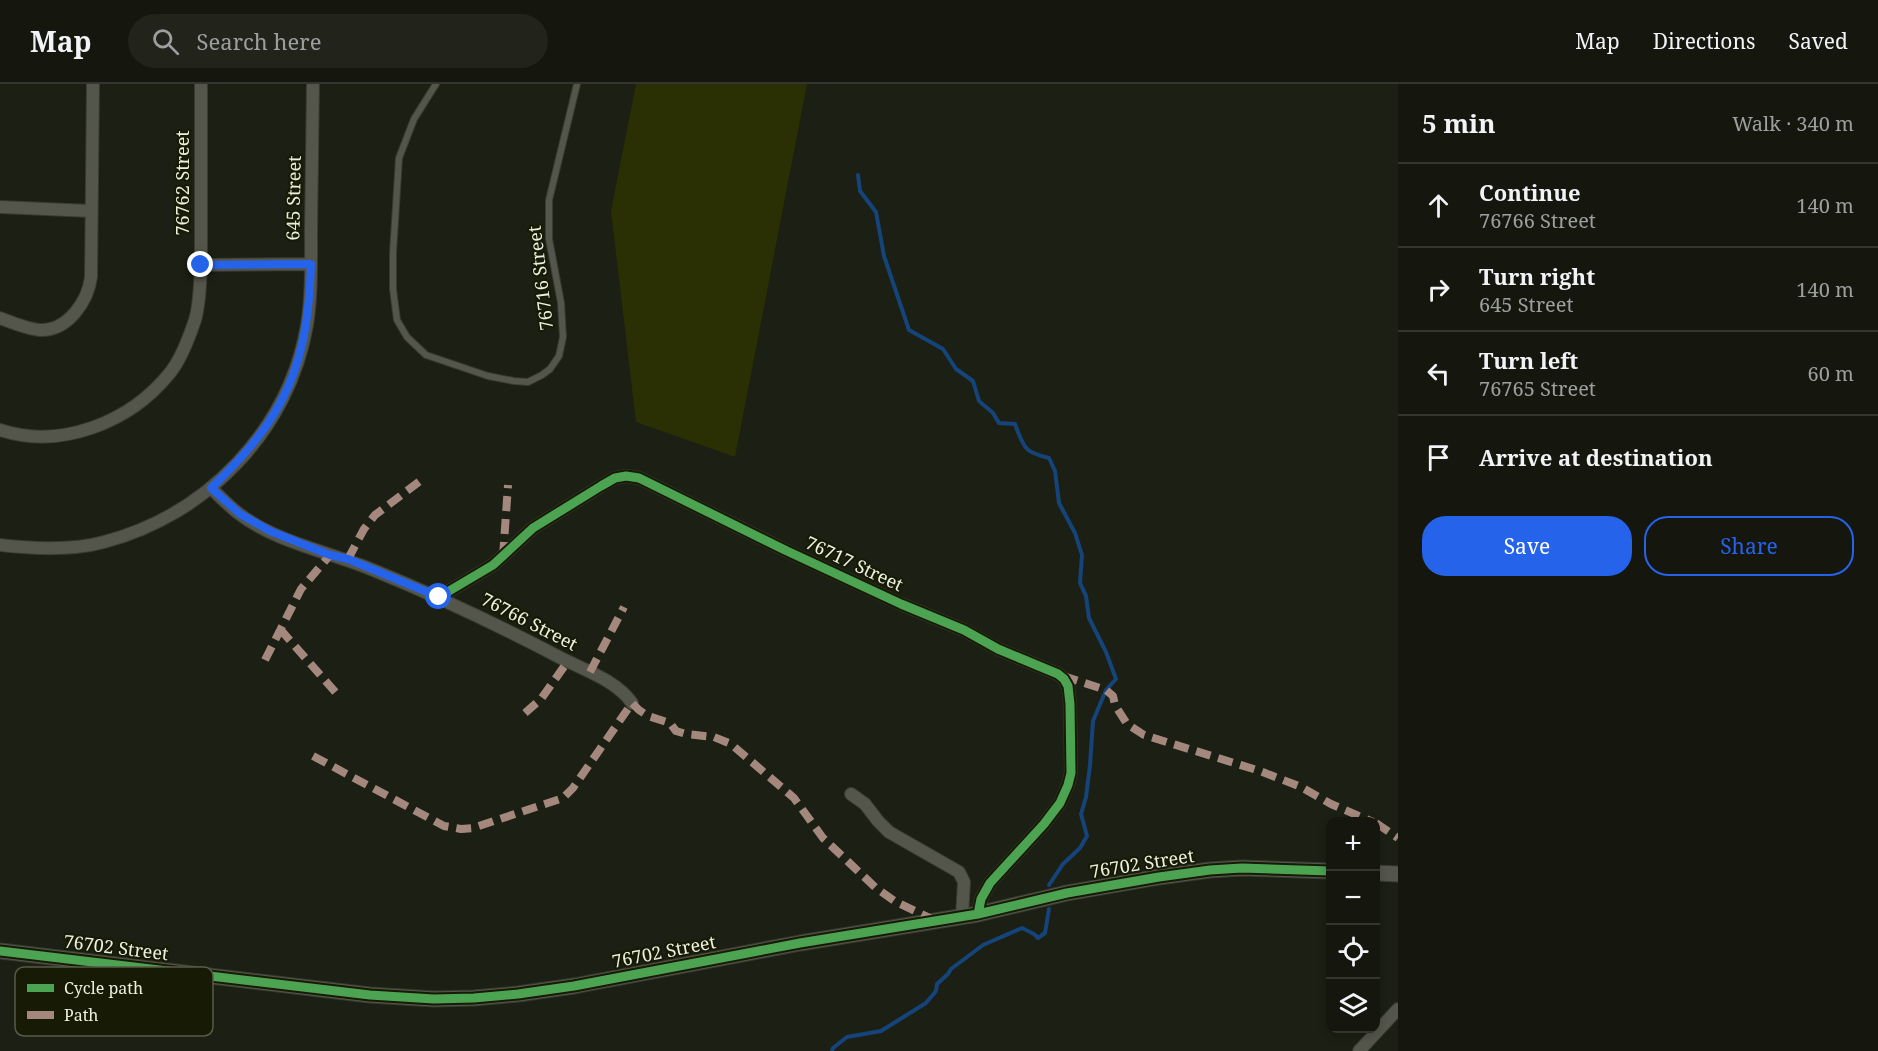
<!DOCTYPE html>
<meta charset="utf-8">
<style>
body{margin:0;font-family:"Noto Serif",serif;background:#22241c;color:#f1f3f6}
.controls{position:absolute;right:18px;bottom:18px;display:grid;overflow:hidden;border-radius:12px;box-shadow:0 3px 9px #0003}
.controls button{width:54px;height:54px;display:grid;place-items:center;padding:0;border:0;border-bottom:2px solid #34362e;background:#15170e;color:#f1f3f6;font:30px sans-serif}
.stop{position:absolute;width:18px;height:18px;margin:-14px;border:4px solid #2563eb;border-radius:50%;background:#fff}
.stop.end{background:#2563eb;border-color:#fff;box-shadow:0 2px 6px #0008}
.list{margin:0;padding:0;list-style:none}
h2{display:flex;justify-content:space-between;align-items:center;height:78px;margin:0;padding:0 24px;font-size:26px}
h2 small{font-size:20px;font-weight:400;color:#9d9f9e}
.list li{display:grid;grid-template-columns:39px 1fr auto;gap:18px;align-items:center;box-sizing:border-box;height:84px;padding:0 24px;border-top:2px solid #34362e}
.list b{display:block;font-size:22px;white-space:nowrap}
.list p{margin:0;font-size:20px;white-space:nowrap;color:#9d9f9e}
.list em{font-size:20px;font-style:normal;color:#9d9f9e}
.actions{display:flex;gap:12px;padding:18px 24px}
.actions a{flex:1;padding:14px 0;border:2px solid #2563eb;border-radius:24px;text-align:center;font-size:21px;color:#2563eb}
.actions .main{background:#2563eb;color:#fff}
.icon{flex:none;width:33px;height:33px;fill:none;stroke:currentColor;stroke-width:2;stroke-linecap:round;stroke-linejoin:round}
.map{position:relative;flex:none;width:1398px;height:967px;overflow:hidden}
header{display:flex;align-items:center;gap:36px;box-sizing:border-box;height:84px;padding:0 30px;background:#15170e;border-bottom:2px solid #34362e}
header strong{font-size:28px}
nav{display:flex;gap:33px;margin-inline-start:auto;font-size:21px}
.search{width:420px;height:54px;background:#22241c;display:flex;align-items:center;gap:15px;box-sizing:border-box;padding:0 21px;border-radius:33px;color:#9d9f9e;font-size:22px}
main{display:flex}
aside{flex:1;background:#15170e}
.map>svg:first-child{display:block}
</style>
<header>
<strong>Map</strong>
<div class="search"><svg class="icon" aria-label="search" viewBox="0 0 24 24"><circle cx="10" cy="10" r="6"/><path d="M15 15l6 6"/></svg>Search here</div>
<nav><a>Map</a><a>Directions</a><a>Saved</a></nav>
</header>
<main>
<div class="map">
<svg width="1398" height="967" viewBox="0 0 1398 967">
<rect width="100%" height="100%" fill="#1c1f13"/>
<!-- grass -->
<path fill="#2a3003" d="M 636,0 L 807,0 L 735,373 L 636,338 L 611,127 Z"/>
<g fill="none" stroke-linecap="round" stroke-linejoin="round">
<!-- stream -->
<path stroke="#15447a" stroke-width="4" d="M 858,91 L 860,107 L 876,128 L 884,172 L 909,246 L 943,265 L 956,285 L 973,297 L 979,317 L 993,329 L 999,339 L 1015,340 C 1024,364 1024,368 1049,374 L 1055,387 L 1059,419 L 1075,449 L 1082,471 L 1080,499 L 1086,512 L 1089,534 L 1106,568 L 1116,595 L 1106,606 L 1093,637 L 1090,681 L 1086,713 L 1081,730 L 1087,752 L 1080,764 L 1063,780 L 1049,801
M 832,967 L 833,964 L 847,953 L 881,947 L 926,919 L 936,907 L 937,900 L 948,890 L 951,885 L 983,861 L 1022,844 L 1034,850 L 1038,854 L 1045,849 L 1049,825"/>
<defs>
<path id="service" d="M 436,0 L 414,35 L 399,74 L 393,169 L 393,205 L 397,236 L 407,253 L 426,271 L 488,292 L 514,297 L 528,298 L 542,291 L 550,285 L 559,272 L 563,253 L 561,219 L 549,155 L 549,116 L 577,0"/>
<path id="minor" d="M 0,123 L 91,127
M 201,181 L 311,180
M 0,234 C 13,239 27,245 40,246 C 68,247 88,217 91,193 L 93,0
M 0,346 C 61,366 130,338 169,290 C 181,276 189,254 195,236 C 200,219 200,199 201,181 L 201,0
M 211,404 C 220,413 229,422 238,429 C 275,458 330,468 373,486 C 437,512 498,541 559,573 C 584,586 616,596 632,619
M 0,461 C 34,465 71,467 104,458 C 207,431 289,346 307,241 C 312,210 311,177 311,146 C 312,97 312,49 313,0
M 439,513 L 493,481 L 533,444 L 601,402 L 615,394 L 626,392 L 639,394 L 787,467 L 901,520 L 964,546 L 998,565 L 1058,590 L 1064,595 L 1068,602 L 1070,620 L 1071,689 L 1068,701 L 1060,719 L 1044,740 L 990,799 L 981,815 L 978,830
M 851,710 L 865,720 L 878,737 L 889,748 L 959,788 L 964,798 L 962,832
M 1359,967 L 1398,925"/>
<path id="tertiary" d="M 1376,789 L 1398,790
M 0,867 L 370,911 L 434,915 L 474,914 L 518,910 L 574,902 L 800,859 L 978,830 L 1067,809 L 1159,793 L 1210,786 L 1242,784 L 1330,787"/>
</defs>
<!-- service casing -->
<use href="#service" stroke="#383b31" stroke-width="8"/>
<!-- minor casing -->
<use href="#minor" stroke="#383b31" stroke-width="14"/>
<!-- tertiary casing -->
<use href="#tertiary" stroke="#383b31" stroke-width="17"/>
<!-- service -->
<use href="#service" stroke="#54564b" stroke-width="6"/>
<!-- minor -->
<use href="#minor" stroke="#54564b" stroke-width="12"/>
<!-- tertiary -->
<use href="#tertiary" stroke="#54564b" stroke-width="15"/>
<!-- quiet -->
<path stroke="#a5887d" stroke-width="8" stroke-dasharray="15 8" stroke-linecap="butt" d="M 503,473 L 508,401
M 348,475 L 364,445 L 375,431 L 424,394
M 280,545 L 337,610
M 265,576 L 301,505 L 330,471
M 590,588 L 624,523
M 1063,592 L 1106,606 L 1113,612 L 1115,621 L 1127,640 L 1144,651 L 1260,687 L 1301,703 L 1331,720 L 1373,738
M 525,629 L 541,615 L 568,577
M 313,672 L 444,742 L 461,745 L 473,744 L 563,714 L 573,704 L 632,619 L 639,626 L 648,632 L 670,639 L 676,647 L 686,650 L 714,653 L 731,660 L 794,714 L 823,754 L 876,804 L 896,818 L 932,835
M 1376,739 L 1398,754"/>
<defs>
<path id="cycleway" d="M 439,513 L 493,481 L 533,444 L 601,402 L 615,394 L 626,392 L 639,394 L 787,467 L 901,520 L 964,546 L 998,565 L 1058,590 L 1064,595 L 1068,602 L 1070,620 L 1071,689 L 1068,701 L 1060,719 L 1044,740 L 990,799 L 981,815 L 978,830
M 0,867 L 370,911 L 434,915 L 474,914 L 518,910 L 574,902 L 800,859 L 978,830 L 1067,809 L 1159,793 L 1210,786 L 1242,784 L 1330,787"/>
</defs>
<!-- cycleway casing -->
<use href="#cycleway" stroke="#171b05" stroke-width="13"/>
<!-- cycleway -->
<use href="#cycleway" stroke="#4ca352" stroke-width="9"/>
</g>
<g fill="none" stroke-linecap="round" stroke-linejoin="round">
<!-- route -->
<path stroke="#2563eb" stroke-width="8" d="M 201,181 L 311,180 C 308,282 285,334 211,404 L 240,430 L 270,447 L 330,471 L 348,475 L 439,513"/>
</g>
<g text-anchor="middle" stroke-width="4.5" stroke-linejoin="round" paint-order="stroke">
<!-- street labels -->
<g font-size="18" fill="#ecf0e1" stroke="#171b05">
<text transform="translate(183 99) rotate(-90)" y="6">76762 Street</text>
<text transform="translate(294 114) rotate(-89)" y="6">645 Street</text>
<text transform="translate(541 194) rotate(-97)" y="6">76716 Street</text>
<text transform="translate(854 480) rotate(25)" y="6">76717 Street</text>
<text transform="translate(529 538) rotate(27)" y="6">76766 Street</text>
<text transform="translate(1142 780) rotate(-9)" y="6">76702 Street</text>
<text transform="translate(116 864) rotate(7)" y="6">76702 Street</text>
<text transform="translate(664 868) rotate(-11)" y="6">76702 Street</text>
</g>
</g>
<!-- legend -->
<rect x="15" y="883" width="198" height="69" rx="9" fill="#171b05" stroke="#575b47" stroke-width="1.5"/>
<rect x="27" y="900" width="27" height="8" fill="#4ca352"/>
<rect x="27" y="927" width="27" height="8" fill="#a5887d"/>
<g font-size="16" fill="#ecf0e1">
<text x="64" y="910">Cycle path</text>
<text x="64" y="937">Path</text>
</g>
</svg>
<div class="controls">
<button>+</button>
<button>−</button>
<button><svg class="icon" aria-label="locate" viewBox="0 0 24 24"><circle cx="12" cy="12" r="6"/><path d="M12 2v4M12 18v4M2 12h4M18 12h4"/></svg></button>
<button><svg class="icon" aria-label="layers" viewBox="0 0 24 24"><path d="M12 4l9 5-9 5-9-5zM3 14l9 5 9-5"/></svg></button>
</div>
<div class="stop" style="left:439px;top:513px"></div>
<div class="stop end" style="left:201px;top:181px"></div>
</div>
<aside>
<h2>5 min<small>Walk · 340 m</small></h2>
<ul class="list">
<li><svg class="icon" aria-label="ahead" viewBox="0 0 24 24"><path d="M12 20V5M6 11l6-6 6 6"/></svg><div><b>Continue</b><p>76766 Street</p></div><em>140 m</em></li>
<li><svg class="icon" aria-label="right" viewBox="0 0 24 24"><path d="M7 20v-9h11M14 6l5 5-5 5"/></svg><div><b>Turn right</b><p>645 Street</p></div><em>140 m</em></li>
<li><svg class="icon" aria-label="left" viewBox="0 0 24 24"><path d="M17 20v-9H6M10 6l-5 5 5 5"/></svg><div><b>Turn left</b><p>76765 Street</p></div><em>60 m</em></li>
<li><svg class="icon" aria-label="arrive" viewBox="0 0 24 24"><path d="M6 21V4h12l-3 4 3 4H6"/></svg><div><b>Arrive at destination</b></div></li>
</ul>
<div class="actions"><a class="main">Save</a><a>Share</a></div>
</aside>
</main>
